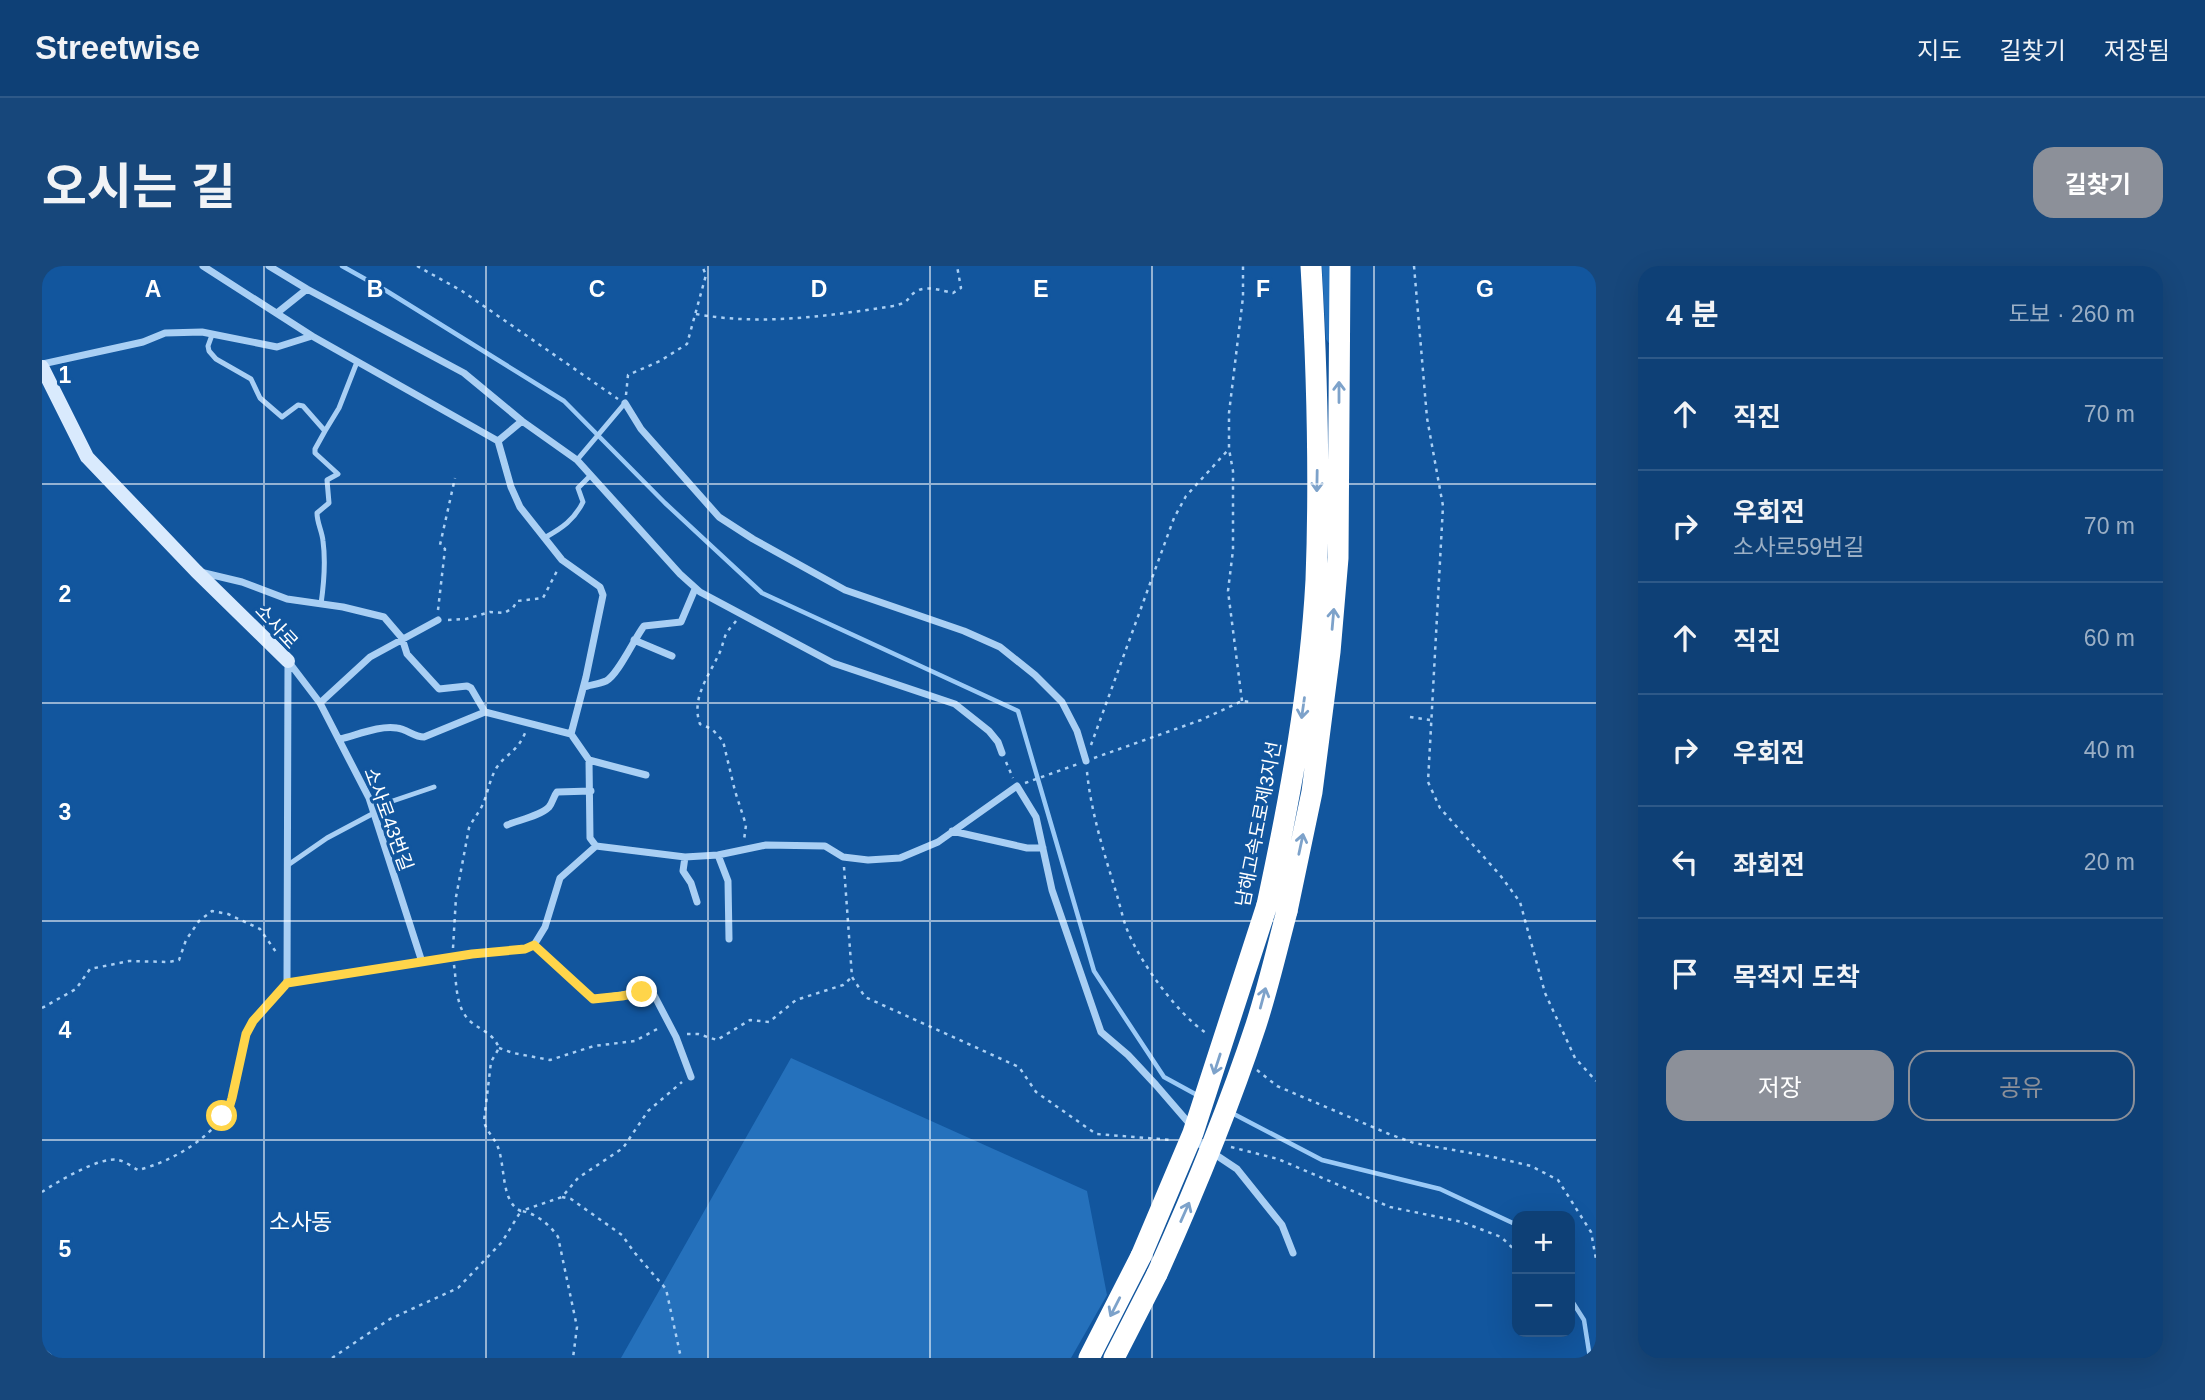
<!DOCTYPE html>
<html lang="ko">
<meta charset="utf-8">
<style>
body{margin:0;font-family:Helvetica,"Noto Sans KR",sans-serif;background:#17477b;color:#f1f3f6}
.controls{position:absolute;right:21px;bottom:21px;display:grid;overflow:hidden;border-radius:14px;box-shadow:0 7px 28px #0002}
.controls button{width:63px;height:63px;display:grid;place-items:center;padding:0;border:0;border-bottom:2px solid #2e5988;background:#0e4076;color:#f1f3f6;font:35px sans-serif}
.stop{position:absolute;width:21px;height:21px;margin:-16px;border:5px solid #ffd54a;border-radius:50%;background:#fff}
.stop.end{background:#ffd54a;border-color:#fff;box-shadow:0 2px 7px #0008}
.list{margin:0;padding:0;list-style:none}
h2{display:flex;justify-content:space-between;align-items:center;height:91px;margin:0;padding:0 28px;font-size:30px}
h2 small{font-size:23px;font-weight:400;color:#9bafc5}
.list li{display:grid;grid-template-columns:46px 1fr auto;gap:21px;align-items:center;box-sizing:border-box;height:112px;padding:0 28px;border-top:2px solid #2e5988}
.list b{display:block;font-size:26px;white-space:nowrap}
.list p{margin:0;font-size:23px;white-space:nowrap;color:#9bafc5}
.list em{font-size:23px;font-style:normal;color:#9bafc5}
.actions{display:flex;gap:14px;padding:21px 28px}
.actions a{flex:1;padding:16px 0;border:2px solid #8c9099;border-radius:21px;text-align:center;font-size:24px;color:#8c9099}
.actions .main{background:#8c9099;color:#fff}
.icon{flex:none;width:38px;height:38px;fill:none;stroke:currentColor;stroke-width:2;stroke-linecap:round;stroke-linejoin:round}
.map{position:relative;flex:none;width:1554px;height:1092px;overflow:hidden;border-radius:21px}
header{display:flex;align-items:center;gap:42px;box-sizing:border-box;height:98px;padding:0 35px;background:#0e4076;border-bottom:2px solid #2e5988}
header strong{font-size:33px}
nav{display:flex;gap:38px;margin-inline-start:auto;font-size:24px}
.intro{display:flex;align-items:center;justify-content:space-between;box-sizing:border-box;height:168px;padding:0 42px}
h1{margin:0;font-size:49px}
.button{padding:18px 32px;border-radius:21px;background:#8c9099;color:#fff;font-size:24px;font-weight:700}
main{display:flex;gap:42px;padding:0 42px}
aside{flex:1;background:#0e4076;border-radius:21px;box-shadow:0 7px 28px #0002}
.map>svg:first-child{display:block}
</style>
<header>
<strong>Streetwise</strong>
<nav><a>지도</a><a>길찾기</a><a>저장됨</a></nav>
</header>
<div class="intro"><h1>오시는 길</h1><a class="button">길찾기</a></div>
<main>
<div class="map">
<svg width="1554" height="1092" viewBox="0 0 1554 1092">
<rect width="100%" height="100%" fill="#12569e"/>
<!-- green -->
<path fill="#2571bc" d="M 1280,0 L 1289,0 L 1288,79 L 1284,73 Z
M 749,792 L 1045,925 L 1065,1029 L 1029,1092 L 579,1092 Z"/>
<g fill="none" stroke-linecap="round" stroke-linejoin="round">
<!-- stream -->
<path stroke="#9bcaf7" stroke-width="4.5" d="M 300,0 L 343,24 L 522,135 L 623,237 L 720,327 L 976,445 L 1052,705 L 1122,811 L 1155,829
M 1188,846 L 1280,894 L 1398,923 L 1475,959
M 1528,1032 L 1542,1054 L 1548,1092"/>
<!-- path -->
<path stroke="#a9cff4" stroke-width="2.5" stroke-dasharray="3.5 5" stroke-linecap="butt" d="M 375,0 L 420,25 L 576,133
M 1372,0 L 1385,152 L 1401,240 L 1386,516 L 1398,542 L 1458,609 L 1478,636 L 1503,727 L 1533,792 L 1554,815
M 654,48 C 719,60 786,50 851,40 C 870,36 863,32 875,25 C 885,19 901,25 911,27 L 919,22 L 915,0
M 584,129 L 586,109 L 618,95 L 645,78 L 664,9 L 660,0
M 396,344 L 403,283 L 398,279 L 413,212
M 406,354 L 424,353 L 448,346 L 462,347 L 471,342 L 475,335 L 501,332 L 516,303
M 694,355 C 691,359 686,364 684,368 C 681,375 680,383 676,390 C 666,411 649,433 658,458 L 670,463 L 681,475 L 693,525 L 704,559 L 702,574
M 1200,435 L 1186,325 L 1191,284 L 1191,205 L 1187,183 L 1187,147 L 1201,31 L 1201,0
M 1368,451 L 1388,454
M 1049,479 L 1132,252 L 1144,230 L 1187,183
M 1052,492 L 1159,454 L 1200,435 L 1209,436
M 964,496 L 971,512
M 1045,506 C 1049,546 1062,587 1074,626 C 1078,639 1081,654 1086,666 C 1100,699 1135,747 1164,767
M 983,517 L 1036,498
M 802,601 L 810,711 L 823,731 L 977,801 L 994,826 L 1054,868 L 1130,874
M 411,682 L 414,631 L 427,562 C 431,553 437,547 441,538 C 446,526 448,512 455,501 C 465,487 475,486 483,467
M 412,699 C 415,719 413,742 429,756 C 440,765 451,767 457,782 L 449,796 L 442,855 C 444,865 451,870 455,879 C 464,898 458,936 479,945 L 520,931 L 536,912 L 581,882 L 606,845 L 640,816
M 0,742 L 34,723 L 48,703 L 87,695 L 127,696 L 137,694 L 144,674 L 157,655 L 170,645 L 186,648 L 218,663 L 234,686
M 645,768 L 656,768 L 675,774 L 708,754 L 727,756 L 754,734 L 801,719 L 810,711
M 457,782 L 471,787 L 508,794 L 552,780 L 593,775 L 617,762
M 1215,804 L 1235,820 L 1347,868 L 1372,877 L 1451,891 L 1489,900 L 1516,914 L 1549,966 L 1554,993
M 1189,881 L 1236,893 L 1348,941 L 1420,956 L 1459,971 L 1475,986
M 0,926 C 15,916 58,890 76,894 C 83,895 90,901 96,904 C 130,896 181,867 190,830 C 196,809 196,787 205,767 C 212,751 227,739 239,725
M 520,931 L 529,933 L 580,969 L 592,986 L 624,1023 L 639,1092
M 290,1092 L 348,1053 L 416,1022 L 460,976 L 479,945 C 494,947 508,959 516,971 L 535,1061 L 531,1092"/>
<!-- lane -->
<path stroke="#a9cff4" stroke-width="5" d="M 170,69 L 166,80 L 167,85 L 174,93 L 209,113 L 218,132 L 240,151 L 256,139 L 261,140 L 283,165 L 273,183 L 273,187 L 296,208 L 285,214 L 287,237 L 275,247 C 275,257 280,265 281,275 C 284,297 282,317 279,338
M 283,165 L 297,142 L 315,96
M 535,194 L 583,137
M 504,271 C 520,262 532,254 541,236 L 536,222 L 549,209
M 330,542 L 392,521
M 246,599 L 285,572 L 332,547"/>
<!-- street -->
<path stroke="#a9cff4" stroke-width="7" d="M 161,0 L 270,70
M 227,0 L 265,23 L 422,107 L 480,155
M 235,47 L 265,23
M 0,98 L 101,76 L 123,67 L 160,66 L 235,81 L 270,70 L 456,175 L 469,221 L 478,241 L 520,294 L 558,321 L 561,329 L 544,411 L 529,468 L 547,494 L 548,572 L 554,580
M 583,137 L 599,163 L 677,251 L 711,273 L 803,324 L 922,365 L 958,381 L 993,409 L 1020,436 L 1035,465 L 1044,495
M 456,175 L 480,155 L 535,194 L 638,308 L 658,326 L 791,397 L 913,438 L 947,465 L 956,476 L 960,487
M 158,306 L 200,316 L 245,333 L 301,341 L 342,351 L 360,372 L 365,388 L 397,423 L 425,420 L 429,422 L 443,446
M 592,374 L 630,390
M 246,395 L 245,717 L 430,688 L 483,683 L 492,679 L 503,661 L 518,612 L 554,580 L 643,591 L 676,589 L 724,579 L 783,580 L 801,591 L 826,594 L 858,592 L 896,576 L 975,520 L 994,551 L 1010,624 L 1059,766 L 1086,789 L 1114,819 L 1146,856 L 1156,877 L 1195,903 L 1240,959 L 1251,987
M 246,395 L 278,437 L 327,532 L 380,696
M 542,421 C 548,419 557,418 564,415 C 576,409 592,373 602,360 L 639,356 L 653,323
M 278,437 L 328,391 L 396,354
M 298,473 C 315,469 338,459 355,462 C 365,463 372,471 382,471 L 443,446 L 529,468
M 547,494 L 604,509
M 465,559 C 477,554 498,550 507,541 C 511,536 511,531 515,526 L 549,525
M 910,565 L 985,582 L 1001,582
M 676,589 L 686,615 L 687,673
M 643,591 L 641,605 L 649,617 L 655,636
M 492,679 L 551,733 C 570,732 595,723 612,729 L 634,771 L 649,811
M 0,1085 L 8,1092"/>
<!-- secondary -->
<path stroke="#d9eafd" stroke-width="14" d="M 0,101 L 45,191 L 154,305 L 246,395"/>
<!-- highway -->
<path stroke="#fff" stroke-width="21" d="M 1225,639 C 1248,532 1268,424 1274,314 C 1278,209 1275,104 1269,0
M 1245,645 L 1270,526 L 1288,386 L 1296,292 L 1298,0
M 1047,1092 L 1099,990
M 1072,1092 L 1115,1008"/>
<!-- highway-bridge -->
<path stroke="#fff" stroke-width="21" d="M 1099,990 L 1151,867 L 1225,639
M 1115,1008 C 1152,926 1186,844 1214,759 C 1226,722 1235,683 1245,645"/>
</g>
<!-- one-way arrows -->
<defs><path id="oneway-shaft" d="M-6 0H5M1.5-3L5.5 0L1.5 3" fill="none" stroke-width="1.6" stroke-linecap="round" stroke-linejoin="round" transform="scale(1.75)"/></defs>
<g stroke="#7da2ca">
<use href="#oneway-shaft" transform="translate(1297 126) rotate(-90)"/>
<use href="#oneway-shaft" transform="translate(1275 215) rotate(91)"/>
<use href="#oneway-shaft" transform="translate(1291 353) rotate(-85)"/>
<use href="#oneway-shaft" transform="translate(1261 442) rotate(98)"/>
<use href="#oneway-shaft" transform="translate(1259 578) rotate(-78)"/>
<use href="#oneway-shaft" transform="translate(1221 732) rotate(-75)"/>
<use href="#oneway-shaft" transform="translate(1175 798) rotate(108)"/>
<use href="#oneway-shaft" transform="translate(1143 946) rotate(-66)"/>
<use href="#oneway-shaft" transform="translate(1073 1041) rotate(117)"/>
</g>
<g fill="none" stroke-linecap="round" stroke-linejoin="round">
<!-- route -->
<path stroke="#ffd54a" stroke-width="9" d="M 180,850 L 187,842 L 190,832 L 204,768 L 211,755 L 245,717 L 430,688 L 483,683 L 492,679 L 551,733 L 580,730 L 600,726"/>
</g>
<!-- grid -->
<path fill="none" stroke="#fff" stroke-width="2" stroke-opacity="0.55" d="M 222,0 L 222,1092M 444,0 L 444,1092M 666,0 L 666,1092M 888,0 L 888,1092M 1110,0 L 1110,1092M 1332,0 L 1332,1092M 0,218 L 1554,218M 0,437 L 1554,437M 0,655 L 1554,655M 0,874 L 1554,874"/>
<g text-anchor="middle" stroke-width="6" stroke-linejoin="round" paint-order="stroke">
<!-- street labels -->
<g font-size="19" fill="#fff" stroke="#12569e">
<text transform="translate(235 360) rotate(47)" y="7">소사로</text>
<text transform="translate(347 553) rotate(70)" y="7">소사로43번길</text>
<text transform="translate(1216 558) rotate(-79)" y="7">남해고속도로제3지선</text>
</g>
<!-- quarter labels -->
<g font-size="23" fill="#fff" stroke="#12569e">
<text x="259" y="964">소사동</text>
</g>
</g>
<g font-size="23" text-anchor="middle" font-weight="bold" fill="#fff" stroke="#12569e" stroke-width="6" stroke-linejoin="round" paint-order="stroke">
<text x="111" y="31">A</text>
<text x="333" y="31">B</text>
<text x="555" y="31">C</text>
<text x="777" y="31">D</text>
<text x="999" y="31">E</text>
<text x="1221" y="31">F</text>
<text x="1443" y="31">G</text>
<text x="23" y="117">1</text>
<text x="23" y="336">2</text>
<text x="23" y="554">3</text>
<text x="23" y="772">4</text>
<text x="23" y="991">5</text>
</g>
</svg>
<div class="controls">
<button>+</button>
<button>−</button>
</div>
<div class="stop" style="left:180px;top:850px"></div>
<div class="stop end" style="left:600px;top:726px"></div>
</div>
<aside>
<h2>4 분<small>도보 · 260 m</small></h2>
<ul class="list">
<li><svg class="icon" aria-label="ahead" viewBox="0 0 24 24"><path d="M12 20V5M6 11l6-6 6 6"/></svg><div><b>직진</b></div><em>70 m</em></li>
<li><svg class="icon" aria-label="right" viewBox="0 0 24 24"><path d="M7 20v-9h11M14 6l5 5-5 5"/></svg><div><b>우회전</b><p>소사로59번길</p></div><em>70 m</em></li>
<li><svg class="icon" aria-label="ahead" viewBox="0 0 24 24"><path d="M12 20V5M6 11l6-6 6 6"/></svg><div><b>직진</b></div><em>60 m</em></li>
<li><svg class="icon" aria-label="right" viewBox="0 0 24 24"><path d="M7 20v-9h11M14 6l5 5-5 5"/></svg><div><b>우회전</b></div><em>40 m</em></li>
<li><svg class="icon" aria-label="left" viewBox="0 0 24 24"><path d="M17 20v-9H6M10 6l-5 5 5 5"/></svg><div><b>좌회전</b></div><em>20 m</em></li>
<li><svg class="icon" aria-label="arrive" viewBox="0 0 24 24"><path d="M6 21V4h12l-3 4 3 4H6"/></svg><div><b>목적지 도착</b></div></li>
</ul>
<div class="actions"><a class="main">저장</a><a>공유</a></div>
</aside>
</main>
